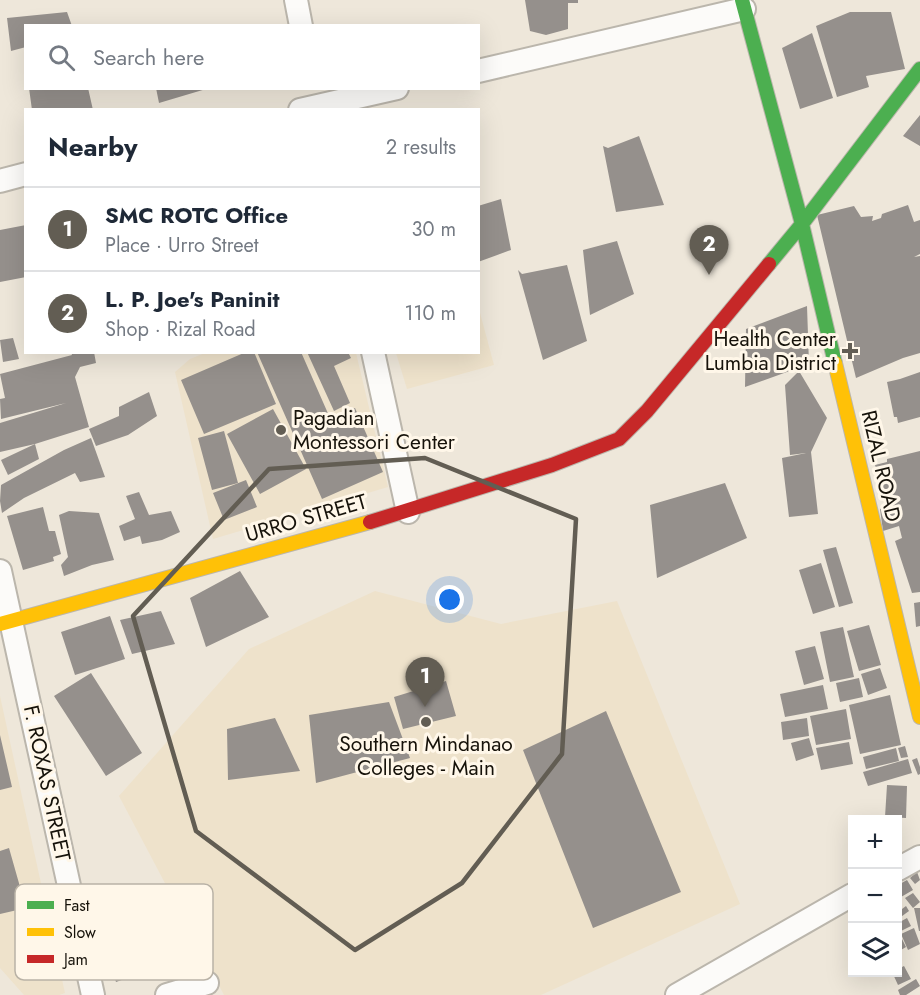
<!DOCTYPE html>
<meta charset="utf-8">
<style>
body{margin:0;font-family:Jost,sans-serif;background:#f6f6f7;color:#1f2937}
.controls{position:absolute;right:18px;bottom:18px;display:grid;overflow:hidden;border-radius:0px;box-shadow:0 6px 24px #0002}
.controls button{width:54px;height:54px;display:grid;place-items:center;padding:0;border:0;border-bottom:2px solid #e0e1e3;background:#fff;color:#1f2937;font:30px sans-serif}
.you{position:absolute;left:450px;top:600px;width:21px;height:21px;margin:-15px;border:4px solid #fff;border-radius:50%;background:#1a73e8;box-shadow:0 0 0 9px #1a73e833}
.badge{display:grid;place-items:center;width:39px;height:39px;border-radius:50%;background:#625d53;color:#fff;font-size:20px;font-weight:700}
.pin{position:absolute;translate:-50% -50px;filter:drop-shadow(0 2px 3px #0008)}
.pin::after{content:'';position:absolute;top:32px;width:21px;height:18px;background:inherit;clip-path:polygon(0 0,100% 0,50% 100%)}
.list{margin:0;padding:0;list-style:none}
h2{display:flex;justify-content:space-between;align-items:center;height:78px;margin:0;padding:0 24px;font-size:26px}
h2 small{font-size:20px;font-weight:400;color:#747a83}
.list li{display:grid;grid-template-columns:39px 1fr auto;gap:18px;align-items:center;box-sizing:border-box;height:84px;padding:0 24px;border-top:2px solid #e0e1e3}
.list b{display:block;font-size:22px;white-space:nowrap}
.list p{margin:0;font-size:20px;white-space:nowrap;color:#747a83}
.list em{font-size:20px;font-style:normal;color:#747a83}
.icon{flex:none;width:33px;height:33px;fill:none;stroke:currentColor;stroke-width:2;stroke-linecap:round;stroke-linejoin:round}
.map{position:relative;flex:none;width:920px;height:995px;overflow:hidden}
.search{position:absolute;background:#fff;box-shadow:0 6px 24px #0002;left:24px;top:24px;width:456px;height:66px;display:flex;align-items:center;gap:15px;box-sizing:border-box;padding:0 21px;border-radius:0px;color:#747a83;font-size:22px}
.panel{position:absolute;background:#fff;box-shadow:0 6px 24px #0002;left:24px;top:108px;width:456px;height:246px;border-radius:0px}
.map>svg:first-child{display:block}
</style>
<div class="map">
<svg width="920" height="995" viewBox="0 0 920 995">
<rect width="100%" height="100%" fill="#eee7da"/>
<!-- built -->
<path fill="#eee2cb" d="M 479,309 L 494,365 L 407,389 L 396,353 L 478,352 Z
M 205,353 L 356,353 L 388,487 L 213,539 L 175,372 L 190,359 Z
M 375,591 L 501,624 L 617,601 L 740,904 L 541,995 L 224,995 L 119,796 L 249,649 Z
M 0,696 L 65,993 L 59,995 L 24,995 L 0,968 Z"/>
<!-- building -->
<path fill="#95908c" d="M 525,0 L 578,0 L 578,3 L 568,3 L 568,29 L 546,35 L 530,31 Z
M 67,12 L 72,26 L 26,26 L 26,47 L 11,51 L 7,18 Z
M 850,12 L 891,12 L 905,69 L 866,76 L 869,87 L 837,97 L 816,26 Z
M 812,33 L 833,98 L 800,109 L 782,48 Z
M 29,88 L 88,88 L 93,110 L 32,110 Z
M 156,88 L 206,88 L 206,89 L 159,103 Z
M 920,115 L 920,146 L 903,136 Z
M 639,136 L 664,205 L 616,212 L 603,146 L 608,148 Z
M 501,199 L 511,250 L 478,262 L 478,206 Z
M 908,205 L 914,222 L 920,220 L 920,254 L 914,257 L 920,256 L 920,353 L 903,358 L 856,378 L 817,215 L 854,206 L 861,217 L 873,216 L 872,221 L 881,218 L 882,214 Z
M 26,225 L 26,277 L 0,282 L 0,230 Z
M 617,241 L 634,294 L 590,315 L 583,250 Z
M 567,265 L 587,341 L 543,360 L 518,270 L 522,274 Z
M 807,306 L 809,364 L 745,387 L 746,329 Z
M 13,338 L 19,359 L 3,362 L 0,340 Z
M 71,352 L 94,352 L 96,363 L 80,367 L 75,377 L 89,427 L 35,444 L 0,452 L 0,423 L 66,403 L 1,419 L 0,399 L 5,398 L 0,374 L 72,355 Z
M 246,352 L 254,352 L 276,404 L 204,434 L 181,380 Z
M 257,352 L 301,352 L 330,418 L 355,408 L 383,472 L 322,499 Z
M 307,352 L 348,352 L 351,358 L 334,366 L 350,403 L 334,411 Z
M 799,371 L 827,418 L 811,452 L 818,514 L 789,517 L 782,458 L 806,453 L 790,455 L 785,385 Z
M 920,372 L 920,417 L 898,423 L 897,417 L 894,417 L 887,382 L 900,379 Z
M 149,392 L 157,416 L 128,435 L 96,446 L 89,429 L 119,416 L 119,407 Z
M 273,409 L 306,469 L 260,494 L 227,434 Z
M 224,431 L 238,483 L 212,490 L 198,438 Z
M 91,438 L 105,477 L 80,482 L 75,473 L 24,498 L 2,513 L 0,501 L 1,485 L 64,450 Z
M 35,444 L 39,459 L 8,475 L 1,460 Z
M 920,451 L 920,592 L 912,593 L 895,541 L 902,538 L 899,526 L 883,531 L 880,509 L 889,505 L 875,465 L 887,462 L 887,459 Z
M 246,480 L 257,507 L 224,520 L 213,493 Z
M 725,483 L 747,538 L 657,578 L 650,505 Z
M 139,492 L 149,515 L 171,511 L 180,532 L 162,540 L 142,544 L 140,536 L 124,541 L 119,526 L 135,519 L 126,496 Z
M 43,507 L 49,531 L 55,531 L 61,554 L 53,557 L 54,561 L 23,570 L 7,516 Z
M 69,511 L 99,513 L 114,560 L 92,565 L 64,576 L 61,565 L 68,557 L 59,515 Z
M 836,547 L 853,603 L 839,607 L 823,550 Z
M 821,563 L 835,607 L 813,614 L 799,570 Z
M 240,571 L 269,617 L 206,647 L 190,598 Z
M 920,602 L 920,626 L 916,627 L 914,603 Z
M 161,611 L 175,644 L 132,654 L 120,620 Z
M 110,616 L 125,659 L 75,675 L 61,632 Z
M 869,625 L 881,665 L 859,671 L 847,631 Z
M 843,627 L 854,677 L 830,682 L 820,632 Z
M 815,646 L 824,679 L 804,685 L 795,651 Z
M 880,668 L 887,688 L 868,695 L 861,674 Z
M 91,673 L 142,753 L 106,776 L 54,696 Z
M 859,678 L 863,697 L 840,702 L 836,683 Z
M 446,681 L 456,716 L 403,729 L 394,697 Z
M 823,685 L 828,709 L 785,717 L 780,694 Z
M 890,695 L 901,745 L 860,754 L 849,705 Z
M 389,702 L 410,758 L 316,783 L 309,715 Z
M 846,709 L 851,739 L 816,745 L 810,716 Z
M 606,711 L 681,892 L 593,928 L 523,750 Z
M 275,718 L 300,771 L 228,780 L 227,729 Z
M 807,718 L 809,736 L 783,740 L 781,722 Z
M 0,735 L 12,787 L 0,790 Z
M 809,738 L 814,755 L 796,761 L 791,743 Z
M 849,742 L 853,764 L 821,770 L 816,748 Z
M 905,746 L 908,757 L 901,758 L 898,748 Z
M 896,748 L 899,761 L 866,769 L 863,757 Z
M 917,758 L 920,767 L 920,774 L 918,775 L 912,760 Z
M 908,759 L 912,773 L 868,786 L 863,772 Z
M 887,785 L 907,786 L 906,818 L 885,817 Z
M 9,848 L 26,908 L 0,914 L 0,851 Z
M 917,872 L 920,880 L 915,884 L 910,878 Z
M 907,880 L 913,890 L 901,897 L 898,892 L 898,885 Z
M 913,893 L 920,902 L 913,908 L 905,898 Z
M 906,906 L 909,911 L 898,919 L 898,912 Z
M 914,908 L 920,908 L 920,931 L 919,931 Z
M 907,918 L 911,926 L 901,931 L 898,923 Z
M 914,928 L 920,944 L 908,950 L 901,934 Z
M 165,929 L 189,957 L 116,982 L 102,942 Z
M 898,931 L 906,947 L 901,950 L 898,943 Z
M 904,966 L 911,979 L 898,985 L 892,972 L 898,972 L 898,969 Z
M 916,979 L 920,986 L 906,995 L 900,995 L 898,990 Z"/>
<g fill="none" stroke-linecap="round" stroke-linejoin="round">
<defs>
<path id="street" d="M 296,0 L 301,26
M 478,71 L 744,9
M 300,110 L 397,88
M 0,181 L 26,174
M 373,352 L 408,512
M 0,571 L 93,995
M 898,869 L 920,857
M 167,995 L 207,983
M 677,995 L 852,895"/>
<path id="fast" d="M 742,0 L 802,224 L 835,363
M 769,264 L 802,224 L 920,69"/>
<path id="slow" d="M 835,363 L 920,717
M 0,624 L 370,522"/>
<path id="jam" d="M 370,522 L 552,465 L 619,439 L 647,411 L 769,264"/>
</defs>
<!-- street casing -->
<use href="#street" stroke="#bbb6ac" stroke-width="26"/>
<!-- fast casing -->
<use href="#fast" stroke="#bbb6ac" stroke-width="16"/>
<!-- slow casing -->
<use href="#slow" stroke="#bbb6ac" stroke-width="16"/>
<!-- jam casing -->
<use href="#jam" stroke="#bbb6ac" stroke-width="16"/>
<!-- street -->
<use href="#street" stroke="#fcfbf9" stroke-width="22"/>
<!-- fast -->
<use href="#fast" stroke="#4caf50" stroke-width="14"/>
<!-- slow -->
<use href="#slow" stroke="#ffc107" stroke-width="14"/>
<!-- jam -->
<use href="#jam" stroke="#c62828" stroke-width="14"/>
</g>
<!-- marked area -->
<path fill="none" stroke="#625d53" stroke-width="4.5" stroke-linejoin="round" d="M 425,458 L 576,519 L 562,754 L 462,883 L 355,950 L 196,831 L 133,616 L 269,469 Z"/>
<!-- markers -->
<g fill="#625d53" stroke="#fff7e9" stroke-width="2">
<path d="M847 342h6v6h6v6h-6v6h-6v-6h-6v-6h6z"/>
<circle cx="281" cy="430" r="6"/>
<circle cx="426" cy="722" r="6"/>
</g>
<g text-anchor="middle" stroke-width="6" stroke-linejoin="round" paint-order="stroke">
<!-- poi labels -->
<g font-size="21" fill="#16120a" stroke="#fff7e9" text-anchor="end">
<text x="836" y="346">Health Center<tspan x="836" dy="24">Lumbia District</tspan></text>
<text x="293" y="425" text-anchor="start">Pagadian<tspan x="293" dy="24">Montessori Center</tspan></text>
<text x="426" y="751" text-anchor="middle">Southern Mindanao<tspan x="426" dy="24">Colleges - Main</tspan></text>
</g>
<!-- street labels -->
<g font-size="21" fill="#16120a" stroke="#fff7e9">
<text transform="translate(881 466) rotate(77)" y="7">RIZAL ROAD</text>
<text transform="translate(306 518) rotate(-16)" y="7">URRO STREET</text>
<text transform="translate(47 783) rotate(78)" y="7">F. ROXAS STREET</text>
</g>
</g>
<!-- legend -->
<rect x="15" y="884" width="198" height="96" rx="9" fill="#fff7e9" stroke="#b9b2a6" stroke-width="1.5"/>
<rect x="27" y="901" width="27" height="8" fill="#4caf50"/>
<rect x="27" y="928" width="27" height="8" fill="#ffc107"/>
<rect x="27" y="955" width="27" height="8" fill="#c62828"/>
<g font-size="16" fill="#16120a">
<text x="64" y="911">Fast</text>
<text x="64" y="938">Slow</text>
<text x="64" y="965">Jam</text>
</g>
</svg>
<div class="controls">
<button>+</button>
<button>−</button>
<button><svg class="icon" aria-label="layers" viewBox="0 0 24 24"><path d="M12 4l9 5-9 5-9-5zM3 14l9 5 9-5"/></svg></button>
</div>
<div class="you"></div>
<div class="pin badge" style="left:425px;top:707px">1</div>
<div class="pin badge" style="left:709px;top:275px">2</div>
<div class="search"><svg class="icon" aria-label="search" viewBox="0 0 24 24"><circle cx="10" cy="10" r="6"/><path d="M15 15l6 6"/></svg>Search here</div>
<section class="panel">
<h2>Nearby<small>2 results</small></h2>
<ul class="list">
<li><span class="badge">1</span><div><b>SMC ROTC Office</b><p>Place · Urro Street</p></div><em>30 m</em></li>
<li><span class="badge">2</span><div><b>L. P. Joe's Paninit</b><p>Shop · Rizal Road</p></div><em>110 m</em></li>
</ul>
</section>
</div>
